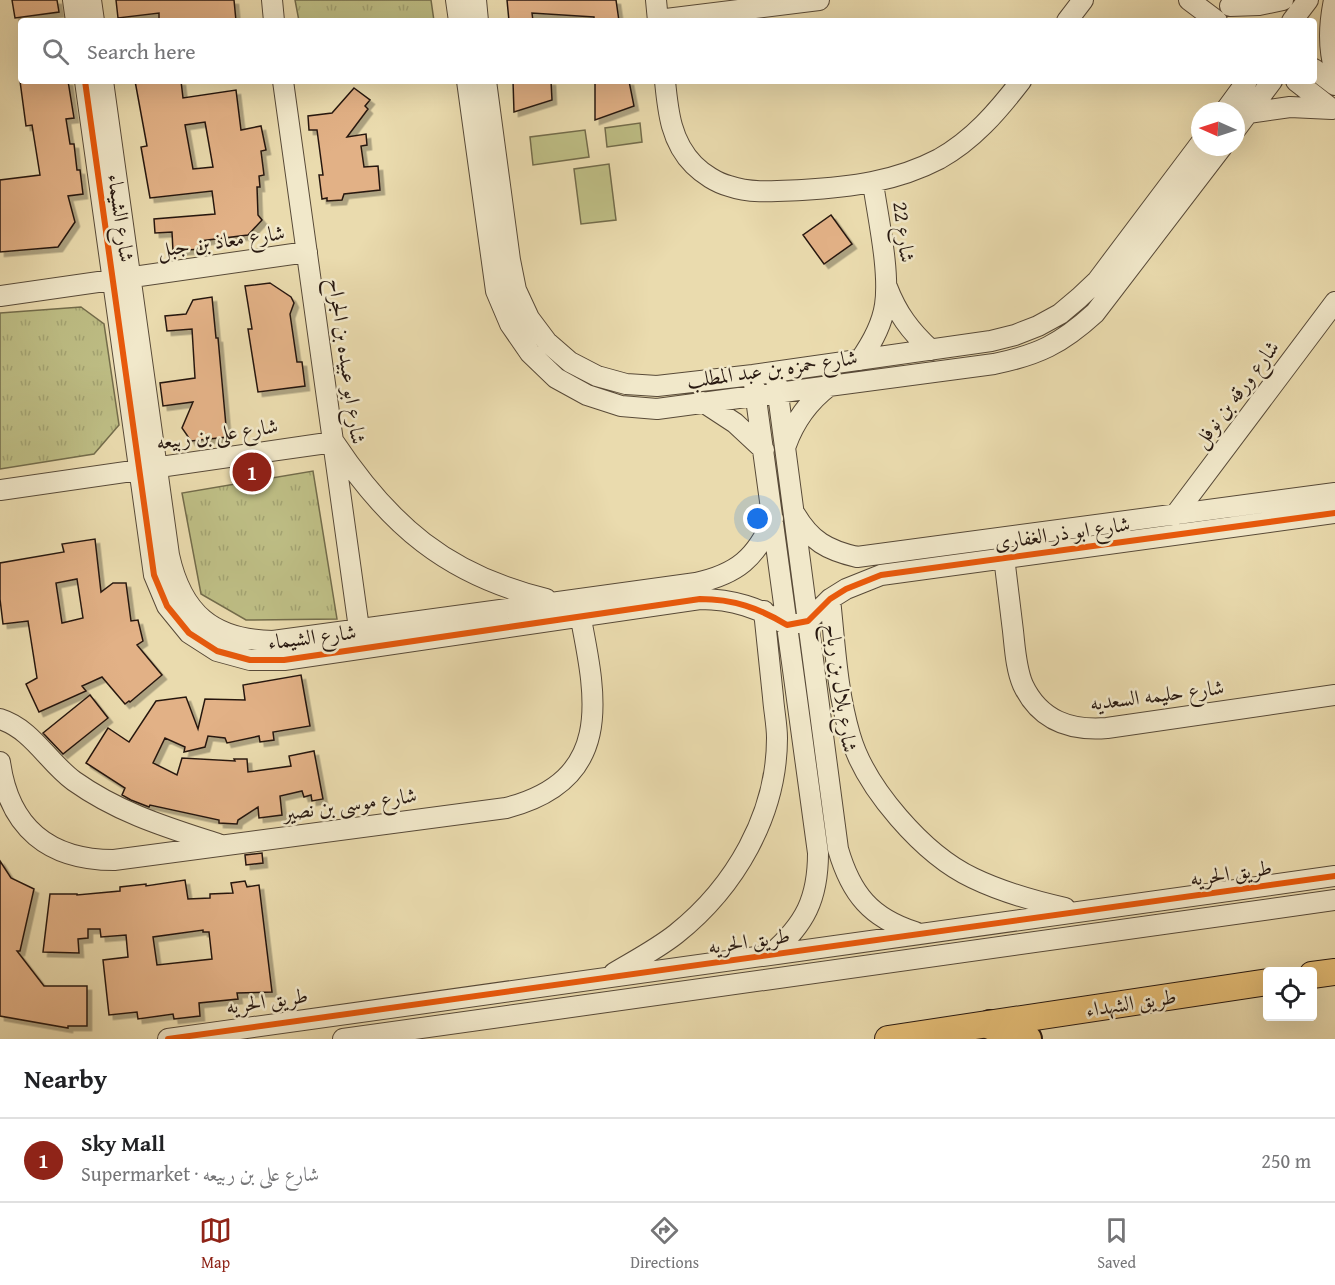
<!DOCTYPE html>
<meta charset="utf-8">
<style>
body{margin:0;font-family:"Gentium Book Plus",Amiri,serif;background:#f2f2f2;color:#202124}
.controls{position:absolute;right:18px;bottom:18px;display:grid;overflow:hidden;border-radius:6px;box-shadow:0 6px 24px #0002}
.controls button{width:54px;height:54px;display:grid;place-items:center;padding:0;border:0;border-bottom:2px solid #e0e0e0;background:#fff;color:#202124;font:30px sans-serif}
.compass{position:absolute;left:1191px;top:102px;width:54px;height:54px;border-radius:50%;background:#fff;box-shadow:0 6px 24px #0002;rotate:273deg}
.you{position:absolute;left:758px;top:519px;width:21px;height:21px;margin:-15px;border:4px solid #fff;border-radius:50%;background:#1a73e8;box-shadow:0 0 0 9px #1a73e833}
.badge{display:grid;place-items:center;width:39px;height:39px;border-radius:50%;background:#8f2418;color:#fff;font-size:20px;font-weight:700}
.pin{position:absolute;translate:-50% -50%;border:3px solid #fff;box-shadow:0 2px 6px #0006}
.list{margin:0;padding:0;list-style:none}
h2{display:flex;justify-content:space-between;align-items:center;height:78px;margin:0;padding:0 24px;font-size:26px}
h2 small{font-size:20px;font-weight:400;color:#757577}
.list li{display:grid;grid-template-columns:39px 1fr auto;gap:18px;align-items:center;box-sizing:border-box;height:84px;padding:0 24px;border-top:2px solid #e0e0e0}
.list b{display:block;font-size:22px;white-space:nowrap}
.list p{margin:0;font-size:20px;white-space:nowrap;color:#757577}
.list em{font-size:20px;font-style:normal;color:#757577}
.icon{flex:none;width:33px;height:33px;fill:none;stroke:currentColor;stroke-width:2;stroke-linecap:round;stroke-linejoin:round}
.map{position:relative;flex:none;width:1335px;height:1039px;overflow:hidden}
.search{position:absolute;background:#fff;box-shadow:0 6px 24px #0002;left:18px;right:18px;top:18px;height:66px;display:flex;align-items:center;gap:15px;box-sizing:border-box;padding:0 21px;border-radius:6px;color:#757577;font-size:22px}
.sheet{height:162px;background:#fff}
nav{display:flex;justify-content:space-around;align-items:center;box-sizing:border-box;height:84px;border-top:2px solid #e0e0e0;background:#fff;font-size:16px;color:#757577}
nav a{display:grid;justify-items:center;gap:3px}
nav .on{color:#8f2418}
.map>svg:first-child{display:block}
</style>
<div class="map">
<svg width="1335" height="1039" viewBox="0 0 1335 1039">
<defs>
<pattern id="grass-tufts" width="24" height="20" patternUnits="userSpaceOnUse" patternTransform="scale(1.5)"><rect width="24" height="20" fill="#bebe85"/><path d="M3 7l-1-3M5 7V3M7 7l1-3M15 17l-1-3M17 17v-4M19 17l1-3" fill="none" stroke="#a3a372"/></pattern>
<filter id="shadow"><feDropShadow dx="4.5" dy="4.5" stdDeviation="0" flood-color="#0004"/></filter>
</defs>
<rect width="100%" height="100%" fill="#eadbae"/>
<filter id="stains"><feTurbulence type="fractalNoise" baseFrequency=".00333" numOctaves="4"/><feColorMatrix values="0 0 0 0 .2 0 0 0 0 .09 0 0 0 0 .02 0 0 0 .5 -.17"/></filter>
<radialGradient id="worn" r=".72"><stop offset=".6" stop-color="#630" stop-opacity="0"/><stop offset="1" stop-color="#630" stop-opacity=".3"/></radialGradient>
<!-- grass -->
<path fill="url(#grass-tufts)" stroke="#736c4b" stroke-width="1.5" d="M 295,0 L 431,0 L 434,21 L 299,21 Z
M 81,307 L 104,324 L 119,425 L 94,454 L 0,469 L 0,313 Z
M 313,471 L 337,619 L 246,620 L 201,594 L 182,493 Z"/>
<!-- garden -->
<path fill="#bebe85" stroke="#736c4b" stroke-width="1.5" d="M 640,123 L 642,142 L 607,147 L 605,128 Z
M 585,130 L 589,157 L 533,165 L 530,137 Z
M 609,164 L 616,220 L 581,224 L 574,169 Z"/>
<!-- building -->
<path fill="#e2b186" stroke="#281911" stroke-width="1.5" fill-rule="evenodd" filter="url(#shadow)" d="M 12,0 L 57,0 L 59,12 L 15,18 Z
M 116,0 L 234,0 L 236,21 L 159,21 L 159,13 L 118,18 Z
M 507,0 L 616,0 L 619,21 L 594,21 L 594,17 L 532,13 L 533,21 L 509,21 Z
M 20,81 L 68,81 L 74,118 L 66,119 L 70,144 L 74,144 L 77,170 L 80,170 L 83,194 L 68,196 L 75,222 L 58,247 L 0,252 L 0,180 L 40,175 L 32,125 L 26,126 Z
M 135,81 L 181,81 L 183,98 L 236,90 L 241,130 L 261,126 L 266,150 L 261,151 L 264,175 L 259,176 L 260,187 L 257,187 L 258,215 L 262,220 L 248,235 L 200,241 L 201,249 L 173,251 L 172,232 L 155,233 L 154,219 L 215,214 L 212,191 L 150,198 L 141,147 L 147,146 ZM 205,122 L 213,167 L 193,169 L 185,125 Z
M 513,81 L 551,81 L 552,100 L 514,112 Z
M 595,81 L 629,81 L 634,106 L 595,120 Z
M 354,88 L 370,100 L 365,106 L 368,109 L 347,137 L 366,134 L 367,145 L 361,146 L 364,167 L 378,166 L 380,190 L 344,194 L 342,200 L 327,201 L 327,198 L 322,199 L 319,175 L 323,175 L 317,130 L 309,130 L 308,116 L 332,113 Z
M 831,215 L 852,244 L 824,264 L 803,235 Z
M 270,283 L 291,297 L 294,303 L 290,314 L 297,362 L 302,362 L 305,386 L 258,392 L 248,329 L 252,329 L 245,286 Z
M 212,297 L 216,338 L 218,338 L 227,437 L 191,441 L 182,428 L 193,402 L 163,406 L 160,383 L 195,378 L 192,329 L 167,331 L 165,316 L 186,314 L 193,300 Z
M 95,539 L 101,592 L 113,583 L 126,583 L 131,621 L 138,620 L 143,641 L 137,645 L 162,675 L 130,702 L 129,701 L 125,704 L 102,677 L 82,686 L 86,691 L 39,712 L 26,684 L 37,678 L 28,621 L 3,624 L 0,599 L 0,563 L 64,552 L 62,544 ZM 77,579 L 83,618 L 62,623 L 56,583 Z
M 301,675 L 310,726 L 273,732 L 274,740 L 260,742 L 259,736 L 227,743 L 225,738 L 208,736 L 205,747 L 184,752 L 185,747 L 165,738 L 153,763 L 177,775 L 182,758 L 235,761 L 234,759 L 247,759 L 248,772 L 291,766 L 289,756 L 314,751 L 323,799 L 312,801 L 311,795 L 304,797 L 302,791 L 280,796 L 282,815 L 259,818 L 258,807 L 238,820 L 237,824 L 219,823 L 219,820 L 150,805 L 149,807 L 131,800 L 122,795 L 125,788 L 86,763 L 108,728 L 129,742 L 156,701 L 186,697 L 198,729 L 205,699 L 245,700 L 243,685 Z
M 90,695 L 108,718 L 63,754 L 43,733 Z
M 262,853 L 263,863 L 246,865 L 245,855 Z
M 0,861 L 11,878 L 34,889 L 20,951 L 17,951 L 44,986 L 87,986 L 87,1026 L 68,1026 L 68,1028 L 0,1016 Z
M 185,880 L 188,899 L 210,898 L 210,894 L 233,893 L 231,883 L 245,881 L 247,887 L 259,885 L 272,992 L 237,993 L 238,999 L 199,1003 L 200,1016 L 174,1019 L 173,1014 L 138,1019 L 137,1012 L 109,1015 L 103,960 L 128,957 L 126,935 L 101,937 L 100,929 L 88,929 L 88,938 L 78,939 L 79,953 L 43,952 L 50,894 L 77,894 L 77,895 L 120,891 L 120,887 L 146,884 L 146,886 ZM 203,930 L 203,932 L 209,932 L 212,959 L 157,965 L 153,937 Z"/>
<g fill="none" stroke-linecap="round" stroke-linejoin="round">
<defs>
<path id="minor" d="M 73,0 L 76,21
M 91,0 L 94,21
M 272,0 L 274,21
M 456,0 L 459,21
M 476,0 L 478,21
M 656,0 L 658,21
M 1189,0 L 1217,21
M 1334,0 C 1329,25 1328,47 1335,72
M 1230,6 L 1259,5 L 1283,0
M 658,20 L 819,0
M 1067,21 L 1083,0
M 1292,21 L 1308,0
M 1314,69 L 1335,85
M 85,81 L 154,575 L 167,606 L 189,633 L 217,651 L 250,660 L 284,660 L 700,599 C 733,599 759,608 787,625 L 808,621 L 830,599 L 846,589 L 881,575 L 1335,513
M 103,81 L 169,555 C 182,614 213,640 273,641 L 696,583 C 737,574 756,558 773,519
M 283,81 L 361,643
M 467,81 L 496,291 L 510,324 L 530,353 L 556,378 L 587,395 L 621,406 L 657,409 L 994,364 C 1038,355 1061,344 1095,313 L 1222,147
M 486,81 L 510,260 L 516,290 L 529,318 L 547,342 L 570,362 L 597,376 L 626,384 L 657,386 L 753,375 L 991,341 L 1015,335 L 1038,326 L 1060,314 L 1079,298 L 1097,281 L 1200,144
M 665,81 C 668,112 671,142 694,165 C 703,174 717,183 729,186 C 752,194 778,191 802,190 C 850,187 895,182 939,159 C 973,140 997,112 1021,81
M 1296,81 L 1332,109
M 1225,111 L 1247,81
M 1248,113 L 1290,107 L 1332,109
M 1236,129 L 1272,81
M 887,287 C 897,313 910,331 931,350
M 0,296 L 307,252
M 860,360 C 872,343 882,325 885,305 C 890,271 878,218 873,183
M 776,379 L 838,849 C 851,894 871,918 915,932
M 754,384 L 818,853 C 818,899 805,924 771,954
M 703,402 L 735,423 L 764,450
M 786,445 C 795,420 808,402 829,386
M 0,490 L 334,442 C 389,525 447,575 546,599
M 795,514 C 811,541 827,550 857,557 L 1335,493
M 1175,515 L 1335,302
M 1004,557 C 1007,582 1010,606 1013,631 C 1015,649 1016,669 1023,685 C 1040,721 1071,731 1107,728 L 1335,695
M 830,599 C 835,645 837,691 850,735 C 865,788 924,855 973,878 C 1002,892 1034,901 1065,908
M 0,719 C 32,729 48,762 74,781 C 119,813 166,827 218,844
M 0,762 C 9,828 49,860 114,860 L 506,808 C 619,779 595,692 578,604
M 614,973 C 634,961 657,949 676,934 C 735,887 777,815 777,738 C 777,725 774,711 773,697 C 770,669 767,640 764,611
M 168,1039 L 1335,876
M 343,1039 L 1335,900"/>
<path id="major" d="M 1312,975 L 1335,972
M 888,1039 L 1268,982"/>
<path id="highway" d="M 990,1025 L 1027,1039"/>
</defs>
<!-- minor casing -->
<use href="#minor" stroke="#584a38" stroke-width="22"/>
<!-- major casing -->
<use href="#major" stroke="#281911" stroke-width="28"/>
<!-- highway casing -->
<use href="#highway" stroke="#281911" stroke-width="32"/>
<!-- minor -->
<use href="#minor" stroke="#f1e8ca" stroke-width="20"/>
<!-- major -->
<use href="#major" stroke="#e5be77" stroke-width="26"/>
<!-- highway -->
<use href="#highway" stroke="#e5be77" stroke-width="28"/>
<defs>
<path id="cycleway" d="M 85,81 L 154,575 L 167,606 L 189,633 L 217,651 L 250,660 L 284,660 L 700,599 C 733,599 759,608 787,625 L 808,621 L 830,599 L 846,589 L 881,575 L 1335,513
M 168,1039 L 1335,876"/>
</defs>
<!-- cycleway casing -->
<use href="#cycleway" stroke="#f1e8ca" stroke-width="10"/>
<!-- cycleway -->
<use href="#cycleway" stroke="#e8590c" stroke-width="6"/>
</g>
<g text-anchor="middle" stroke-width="5" stroke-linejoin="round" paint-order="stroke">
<!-- street labels -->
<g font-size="21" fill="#281911" stroke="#f1e8ca">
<text transform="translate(121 218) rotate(82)" y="7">شارع الشيماء</text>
<text transform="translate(904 232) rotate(83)" y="7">شارع 22</text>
<text transform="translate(221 241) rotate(-8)" y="7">شارع معاذ بن جبل</text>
<text transform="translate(347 361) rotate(82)" y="7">شارع ابو عبيده بن الجراح</text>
<text transform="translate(772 369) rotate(-8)" y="7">شارع حمزه بن عبد المطلب</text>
<text transform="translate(1236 394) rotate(-53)" y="7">شارع ورقه بن نوفل</text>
<text transform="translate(217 434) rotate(-8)" y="7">شارع على بن ربيعه</text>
<text transform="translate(1062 533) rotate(-8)" y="7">شارع ابو ذر الغفارى</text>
<text transform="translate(312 637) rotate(-7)" y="7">شارع الشيماء</text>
<text transform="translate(841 688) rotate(82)" y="7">شارع بلال بن رباح</text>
<text transform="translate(1157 695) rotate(-7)" y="7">شارع حليمه السعديه</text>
<text transform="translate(350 804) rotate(-8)" y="7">شارع موسى بن نصير</text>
<text transform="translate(1231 873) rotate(-8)" y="7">طريق الحريه</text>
<text transform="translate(749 941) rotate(-8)" y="7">طريق الحريه</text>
<text transform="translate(267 1001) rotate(-8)" y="7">طريق الحريه</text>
<text transform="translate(1131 1003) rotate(-9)" y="7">طريق الشهداء</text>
</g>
</g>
<rect width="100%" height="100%" filter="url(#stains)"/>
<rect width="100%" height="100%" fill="url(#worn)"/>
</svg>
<div class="controls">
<button><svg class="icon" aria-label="locate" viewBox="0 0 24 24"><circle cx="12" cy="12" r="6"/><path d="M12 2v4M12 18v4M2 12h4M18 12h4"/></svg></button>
</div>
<svg class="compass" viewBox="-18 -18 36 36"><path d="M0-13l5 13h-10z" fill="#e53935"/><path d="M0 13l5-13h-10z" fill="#757577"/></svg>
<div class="you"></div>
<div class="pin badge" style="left:252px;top:472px">1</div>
<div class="search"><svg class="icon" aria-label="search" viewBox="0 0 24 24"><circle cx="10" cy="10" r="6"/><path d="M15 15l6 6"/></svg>Search here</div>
</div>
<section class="sheet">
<h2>Nearby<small></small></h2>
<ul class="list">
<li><span class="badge">1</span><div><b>Sky Mall</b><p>Supermarket · شارع على بن ربيعه</p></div><em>250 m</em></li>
</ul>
</section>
<nav>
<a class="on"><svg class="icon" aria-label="map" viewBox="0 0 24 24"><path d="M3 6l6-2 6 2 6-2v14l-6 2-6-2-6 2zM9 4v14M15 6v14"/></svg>Map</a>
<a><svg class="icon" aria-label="directions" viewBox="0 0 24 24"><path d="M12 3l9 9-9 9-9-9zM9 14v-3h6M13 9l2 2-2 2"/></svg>Directions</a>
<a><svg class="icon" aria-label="saved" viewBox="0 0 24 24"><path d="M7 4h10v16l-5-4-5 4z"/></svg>Saved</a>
</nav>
